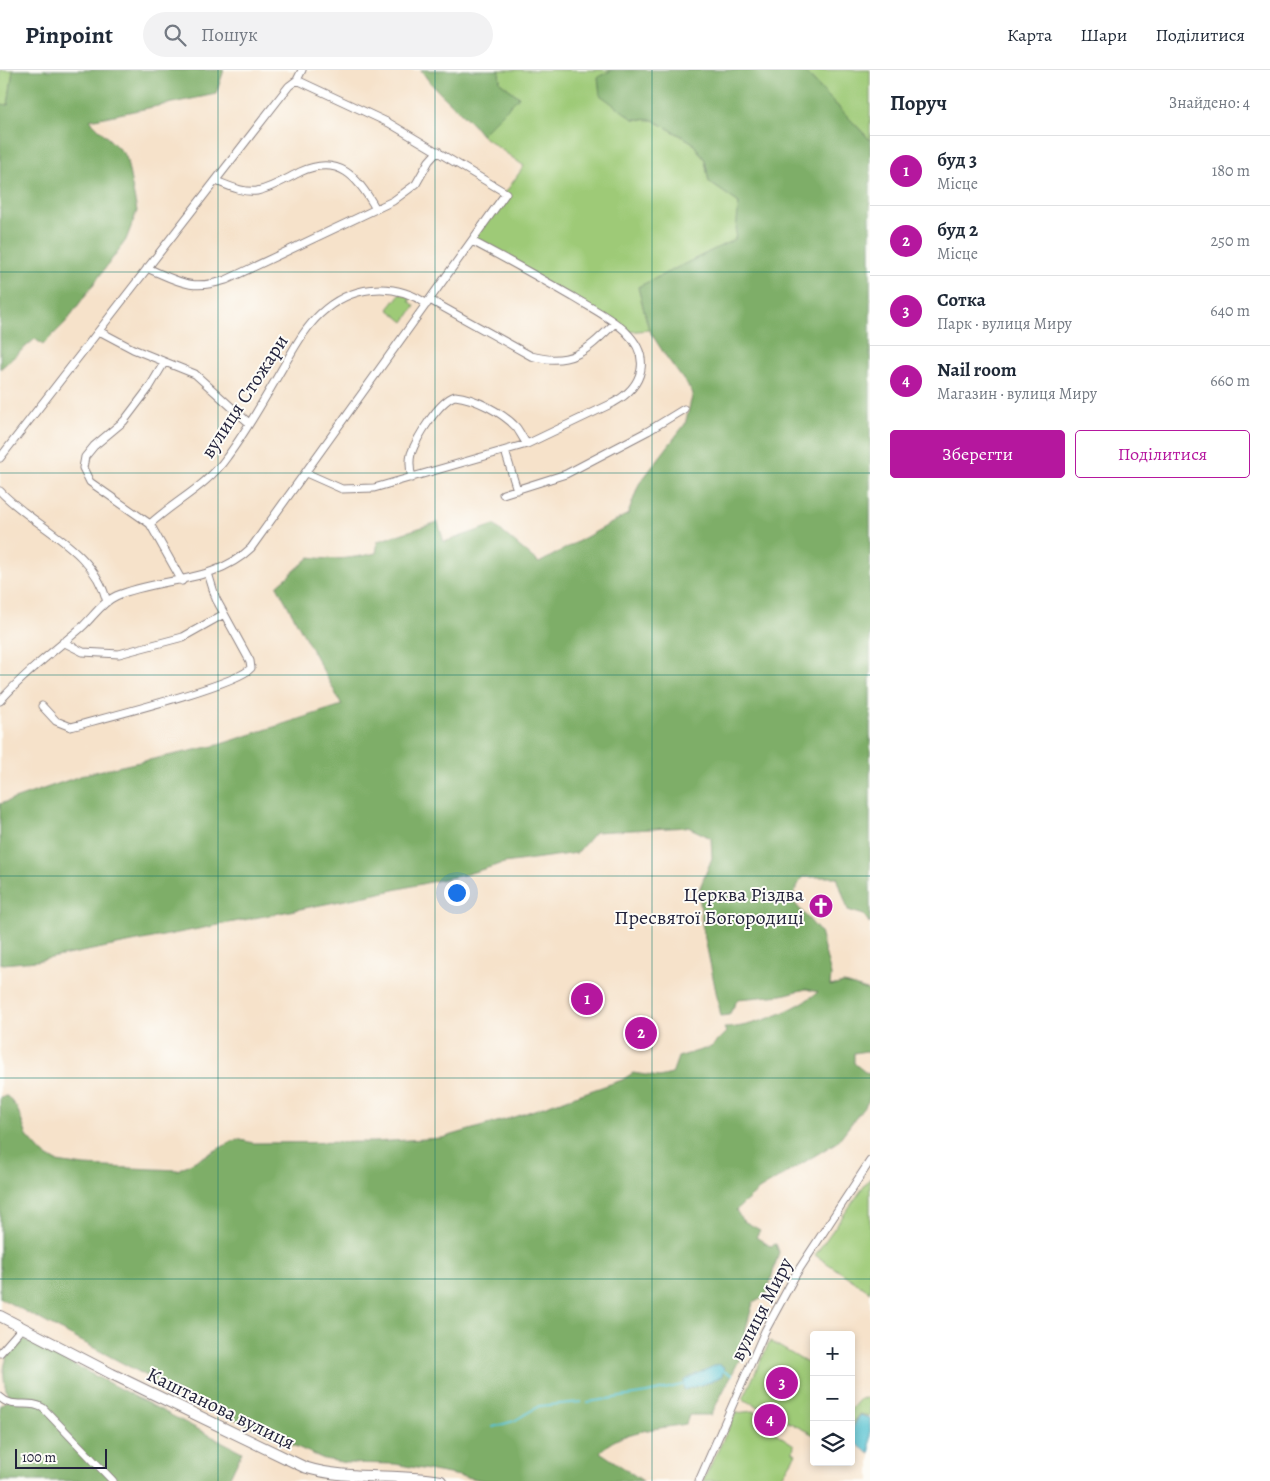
<!DOCTYPE html>
<html lang="uk">
<meta charset="utf-8">
<style>
body{margin:0;font-family:Alegreya,serif;background:#f2f2f3;color:#1f2937}
.controls{position:absolute;right:15px;bottom:15px;display:grid;overflow:hidden;border-radius:5px;box-shadow:0 2px 8px #0003}
.controls button{width:45px;height:45px;display:grid;place-items:center;padding:0;border:0;border-bottom:1px solid #e0e1e3;background:#fff;color:#1f2937;font:25px sans-serif}
.scale{position:absolute;left:15px;bottom:12px;width:92px;box-sizing:border-box;padding-left:5px;border:2px solid #22223b;border-top:0;font-size:14px;line-height:18px;white-space:nowrap;color:#22223b;-webkit-text-stroke:4px #fdfcf7;paint-order:stroke}
.you{position:absolute;left:456px;top:822px;width:18px;height:18px;margin:-12px;border:4px solid #fff;border-radius:50%;background:#1a73e8;box-shadow:0 0 0 8px #1a73e833}
.badge{display:grid;place-items:center;width:32px;height:32px;border-radius:50%;background:#b5179e;color:#fff;font-size:16px;font-weight:700}
.pin{position:absolute;translate:-50% -50%;border:2px solid #fff;box-shadow:0 1px 5px #0006}
.list{margin:0;padding:0;list-style:none}
h2{display:flex;justify-content:space-between;align-items:center;height:65px;margin:0;padding:0 20px;font-size:21px}
h2 small{font-size:16px;font-weight:400;color:#747a83}
.list li{display:grid;grid-template-columns:32px 1fr auto;gap:15px;align-items:center;box-sizing:border-box;height:70px;padding:0 20px;border-top:1px solid #e0e1e3}
.list b{display:block;font-size:19px;white-space:nowrap}
.list p{margin:0;font-size:16px;white-space:nowrap;color:#747a83}
.list em{font-size:16px;font-style:normal;color:#747a83}
.actions{display:flex;gap:10px;padding:15px 20px}
.actions a{flex:1;padding:11px 0;border:1px solid #b5179e;border-radius:5px;text-align:center;font-size:18px;color:#b5179e}
.actions .main{background:#b5179e;color:#fff}
.icon{flex:none;width:28px;height:28px;fill:none;stroke:currentColor;stroke-width:2;stroke-linecap:round;stroke-linejoin:round}
.map{position:relative;flex:none;width:870px;height:1411px;overflow:hidden}
header{display:flex;align-items:center;gap:30px;box-sizing:border-box;height:70px;padding:0 25px;background:#fff;border-bottom:1px solid #e0e1e3}
header strong{font-size:24px}
nav{display:flex;gap:28px;margin-inline-start:auto;font-size:18px}
.search{width:350px;height:45px;background:#f2f2f3;display:flex;align-items:center;gap:12px;box-sizing:border-box;padding:0 18px;border-radius:28px;color:#747a83;font-size:19px}
main{display:flex}
aside{flex:1;background:#fff}
.map>svg:first-child{display:block}
</style>
<header>
<strong>Pinpoint</strong>
<div class="search"><svg class="icon" aria-label="search" viewBox="0 0 24 24"><circle cx="10" cy="10" r="6"/><path d="M15 15l6 6"/></svg>Пошук</div>
<nav><a>Карта</a><a>Шари</a><a>Поділитися</a></nav>
</header>
<main>
<div class="map">
<svg width="870" height="1411" viewBox="0 0 870 1411">
<rect width="100%" height="100%" fill="#fdfcf7"/>
<filter id="ink" filterUnits="userSpaceOnUse"><feTurbulence type="fractalNoise" baseFrequency=".02" numOctaves="2"/><feDisplacementMap in="SourceGraphic" scale="10" xChannelSelector="R" yChannelSelector="G"/><feConvolveMatrix kernelMatrix="1 2 1 2 8 2 1 2 1" color-interpolation-filters="sRGB"/></filter>
<filter id="wash" filterUnits="userSpaceOnUse"><feTurbulence type="fractalNoise" baseFrequency=".0096" numOctaves="4" result="noise"/><feDisplacementMap in="SourceGraphic" scale="20" xChannelSelector="R" yChannelSelector="G"/><feGaussianBlur stdDeviation="1.12" result="paint"/><feColorMatrix in="noise" values="0 0 0 0 0 0 0 0 0 0 0 0 0 0 0 0 0 1.4 0 .05"/><feComposite in="paint" operator="in"/></filter>
<g filter="url(#wash)">
<rect width="100%" height="100%" fill="#f6e2ca"/>
<!-- green -->
<path fill="#9eca77" stroke="#607659" d="M 0,0 L 13,0 L 8,36 L 0,34 Z
M 499,0 L 612,0 L 633,49 L 653,50 L 692,72 L 705,90 L 709,112 L 739,133 L 736,169 L 638,217 L 649,260 L 626,262 L 615,253 L 472,171 L 524,96 L 481,65 L 519,27 L 500,12 Z
M 803,0 L 870,0 L 870,70 Z
M 400,224 L 411,227 L 409,231 L 415,236 L 404,252 L 388,239 Z
M 870,1108 L 870,1222 L 815,1185 Z
M 770,1271 L 814,1297 L 814,1365 L 743,1329 Z
M 870,1327 L 870,1346 L 859,1344 L 851,1358 L 851,1339 L 860,1329 Z
M 753,1341 L 769,1348 L 765,1356 L 794,1375 L 793,1382 L 796,1384 L 779,1411 L 703,1411 L 736,1343 Z"/>
<!-- forest -->
<path fill="#7eae68" stroke="#506852" d="M 13,0 L 224,0 L 216,24 L 90,50 L 126,86 L 137,141 L 126,170 L 65,253 L 43,275 L 35,269 L 0,299 L 0,34 L 8,35 Z
M 421,0 L 499,0 L 500,12 L 519,27 L 481,65 C 464,41 436,25 421,0 Z
M 612,0 L 803,0 L 870,70 L 870,854 L 864,845 L 848,840 L 837,807 L 802,807 L 791,829 L 820,862 L 831,905 L 830,916 L 844,913 L 870,921 L 870,983 L 866,981 L 854,983 L 854,993 L 865,1002 L 870,1003 L 870,1026 L 868,1032 L 837,1072 L 759,1120 L 736,1140 L 742,1150 L 760,1160 L 756,1167 L 770,1176 L 776,1174 L 779,1182 L 766,1226 L 753,1233 L 745,1262 L 750,1269 L 711,1345 L 689,1345 L 686,1354 C 659,1359 619,1360 600,1382 L 643,1411 L 487,1411 L 395,1394 L 347,1393 L 324,1389 L 192,1330 L 0,1228 L 0,1027 L 7,1026 L 17,1038 L 27,1066 L 42,1083 L 57,1092 L 84,1096 L 178,1100 L 237,1069 L 253,1073 L 373,1072 L 442,1068 L 514,1047 L 622,1010 L 633,1003 L 659,1007 L 672,1004 L 678,987 L 711,977 L 726,962 L 724,958 C 752,958 797,939 818,922 L 806,919 L 782,925 L 738,929 L 729,945 L 721,946 L 702,854 L 699,820 L 712,788 L 711,768 L 688,757 L 595,762 L 577,783 L 504,793 L 467,804 L 371,825 L 36,891 L 3,894 L 0,893 L 0,734 L 89,703 L 218,675 L 342,635 L 277,516 L 310,487 C 334,491 353,488 376,483 L 378,471 L 438,452 L 444,472 L 494,455 L 539,493 L 628,444 L 639,414 L 685,354 L 693,323 L 665,285 L 649,260 L 638,217 L 735,169 L 739,133 L 709,112 L 705,90 L 692,72 L 653,50 L 633,49 L 600,25 L 598,7 Z
M 20,1267 L 242,1382 L 228,1411 L 0,1411 L 0,1335 L 9,1329 C 0,1304 2,1289 20,1267 Z"/>
<!-- water -->
<path fill="#57c2d1" stroke="#3c7286" d="M 718,1294 L 724,1297 L 722,1306 L 710,1312 L 684,1320 L 684,1310 Z
M 860,1345 L 870,1348 L 870,1384 C 850,1370 846,1367 860,1345 Z"/>
<g fill="none" stroke-linecap="round" stroke-linejoin="round">
<!-- stream -->
<path stroke="#57c2d1" stroke-width="2" d="M 721,1300 L 732,1305
M 588,1332 L 647,1323 L 686,1314
M 493,1357 L 514,1351 L 539,1336 L 581,1332"/>
</g>
</g>
<g filter="url(#ink)">
<g fill="none" stroke-linecap="round" stroke-linejoin="round">
<defs>
<path id="street" d="M 297,10 L 302,0
M 216,111 C 229,116 243,123 257,121 C 272,118 286,109 300,102 C 339,84 358,107 376,139
M 147,198 C 180,212 191,221 226,210 L 393,131 L 416,114 L 429,91 L 438,81
M 430,230 L 531,286 C 572,297 587,280 615,253
M 99,261 L 133,279 L 195,304 L 249,353
M 505,381 L 517,420
M 0,388 L 278,30 L 289,16 L 297,10 L 389,53 L 506,123 L 251,478 C 214,514 160,507 116,526 C 102,532 93,547 82,557 C 54,581 25,603 0,631
M 306,403 L 342,419 L 374,418 L 527,374 L 613,333 C 644,316 652,287 625,261 C 610,247 591,238 573,227 C 540,208 506,189 472,171
M 412,408 C 410,400 409,392 411,384 C 417,367 439,331 455,326 C 475,328 503,343 516,357 C 520,362 523,369 527,374
M 0,421 C 35,458 94,478 107,532
M 503,424 L 566,404 L 648,361 L 684,339
M 150,454 L 90,412 L 83,398 L 85,387 L 94,376 L 124,351 L 149,318 L 164,293
M 182,511 L 150,454 C 175,431 207,416 227,387 C 248,359 265,328 283,297 C 294,279 304,259 320,244 C 350,216 392,210 427,234
M 63,572 L 83,582 L 119,584 L 183,567 L 224,544
M 42,636 L 56,651 L 71,657 C 100,649 237,615 251,598 L 250,591 L 216,529 L 208,503
M 0,1283 L 22,1258
M 0,1327 C 13,1340 29,1329 43,1338 L 113,1411
M 699,1411 L 765,1261 L 796,1204 L 870,1091"/>
<path id="secondary" d="M 0,1246 L 112,1304 L 304,1397 C 348,1411 396,1403 441,1411"/>
</defs>
<!-- street casing -->
<use href="#street" stroke="#8c8282" stroke-width="9"/>
<!-- secondary casing -->
<use href="#secondary" stroke="#8c8282" stroke-width="12"/>
<!-- street -->
<use href="#street" stroke="#fff" stroke-width="7"/>
<!-- secondary -->
<use href="#secondary" stroke="#fff" stroke-width="10"/>
</g>
</g>
<!-- grid -->
<path fill="none" stroke="#0f766e" stroke-width="1" stroke-opacity="0.55" d="M 218,0 L 218,1411M 435,0 L 435,1411M 652,0 L 652,1411M 0,202 L 870,202M 0,403 L 870,403M 0,605 L 870,605M 0,806 L 870,806M 0,1008 L 870,1008M 0,1209 L 870,1209"/>
<!-- icons -->
<defs>
<symbol id="church-disc" viewBox="-11 -11 22 22"><circle r="9.5" fill="#b5179e" stroke="#fdfcf7"/><path d="M-1.2-6h2.4v3.5h3.3v2.4h-3.3V6h-2.4V-.1h-3.3v-2.4h3.3Z" fill="#fff"/></symbol>
</defs>
<g fill-rule="evenodd">
<use href="#church-disc" x="807" y="822" width="28" height="28"/>
</g>
<g text-anchor="middle" stroke-width="4" stroke-linejoin="round" paint-order="stroke">
<!-- street labels -->
<g font-size="20" fill="#22223b" stroke="#fdfcf7">
<text transform="translate(244 326) rotate(-57)" y="7">вулиця Стожари</text>
<text transform="translate(761 1239) rotate(-63)" y="7">вулиця Миру</text>
<text transform="translate(221 1338) rotate(26)" y="7">Каштанова вулиця</text>
</g>
<!-- poi labels -->
<g font-size="20" fill="#22223b" stroke="#fdfcf7" text-anchor="end">
<text x="804" y="831">Церква Різдва<tspan x="804" dy="23">Пресвятої Богородиці</tspan></text>
</g>
</g>
</svg>
<div class="controls">
<button>+</button>
<button>−</button>
<button><svg class="icon" aria-label="layers" viewBox="0 0 24 24"><path d="M12 4l9 5-9 5-9-5zM3 14l9 5 9-5"/></svg></button>
</div>
<div class="scale">100 m</div>
<div class="you"></div>
<div class="pin badge" style="left:587px;top:929px">1</div>
<div class="pin badge" style="left:641px;top:963px">2</div>
<div class="pin badge" style="left:782px;top:1313px">3</div>
<div class="pin badge" style="left:770px;top:1350px">4</div>
</div>
<aside>
<h2>Поруч<small>Знайдено: 4</small></h2>
<ul class="list">
<li><span class="badge">1</span><div><b>буд 3</b><p>Місце</p></div><em>180 m</em></li>
<li><span class="badge">2</span><div><b>буд 2</b><p>Місце</p></div><em>250 m</em></li>
<li><span class="badge">3</span><div><b>Сотка</b><p>Парк · вулиця Миру</p></div><em>640 m</em></li>
<li><span class="badge">4</span><div><b>Nail room</b><p>Магазин · вулиця Миру</p></div><em>660 m</em></li>
</ul>
<div class="actions"><a class="main">Зберегти</a><a>Поділитися</a></div>
</aside>
</main>
